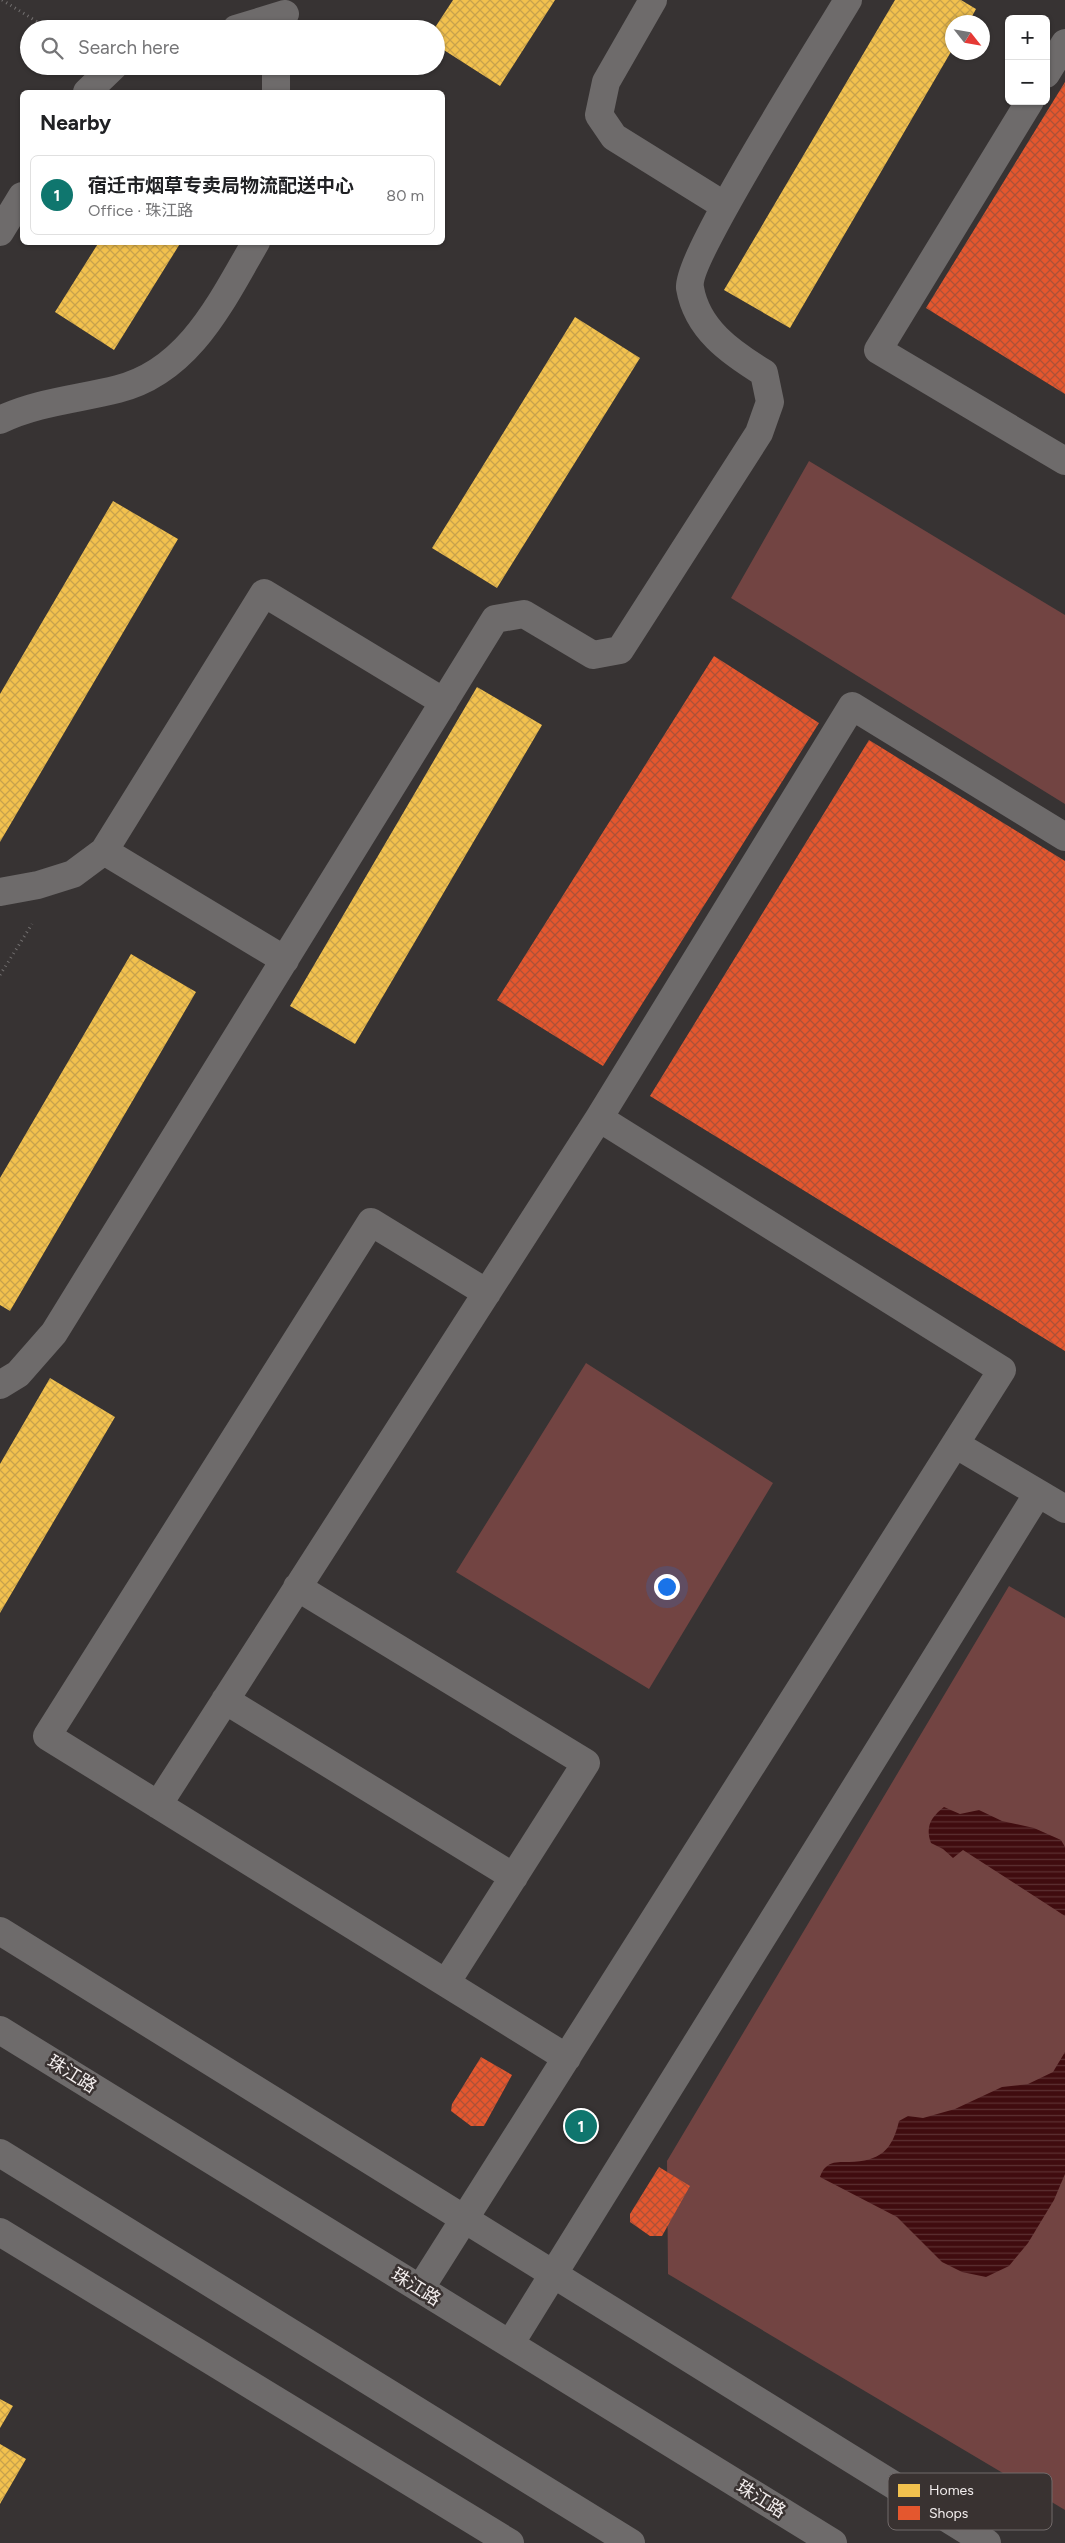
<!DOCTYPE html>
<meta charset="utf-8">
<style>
body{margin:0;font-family:Figtree,"Noto Sans SC",sans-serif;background:#f2f2f2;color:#202124}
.controls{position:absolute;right:15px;top:15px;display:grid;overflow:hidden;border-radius:8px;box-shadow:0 1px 4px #0004}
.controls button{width:45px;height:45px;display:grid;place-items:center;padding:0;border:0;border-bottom:1px solid #e0e0e0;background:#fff;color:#202124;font:25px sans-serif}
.compass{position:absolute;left:945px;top:15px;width:45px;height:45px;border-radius:50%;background:#fff;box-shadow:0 1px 4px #0004;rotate:121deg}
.you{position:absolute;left:666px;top:1586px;width:18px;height:18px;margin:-12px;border:4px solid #fff;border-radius:50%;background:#1a73e8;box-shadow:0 0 0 8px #1a73e833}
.badge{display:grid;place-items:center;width:32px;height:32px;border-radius:50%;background:#0f766e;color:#fff;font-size:16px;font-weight:700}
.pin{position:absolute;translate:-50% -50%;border:2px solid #fff;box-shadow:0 1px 5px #0006}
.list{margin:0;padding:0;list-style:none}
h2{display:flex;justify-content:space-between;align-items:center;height:65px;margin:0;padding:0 20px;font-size:21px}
h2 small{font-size:16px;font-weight:400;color:#757577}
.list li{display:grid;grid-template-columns:32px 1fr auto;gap:15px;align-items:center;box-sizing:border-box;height:80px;margin:0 10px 10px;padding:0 10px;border:1px solid #e0e0e0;border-radius:8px}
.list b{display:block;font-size:19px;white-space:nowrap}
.list p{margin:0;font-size:16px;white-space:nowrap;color:#757577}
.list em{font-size:16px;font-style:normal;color:#757577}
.icon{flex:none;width:28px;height:28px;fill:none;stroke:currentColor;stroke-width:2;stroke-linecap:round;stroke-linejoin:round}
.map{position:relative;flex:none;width:1065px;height:2543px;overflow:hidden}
.search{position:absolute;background:#fff;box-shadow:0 1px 4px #0004;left:20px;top:20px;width:425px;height:55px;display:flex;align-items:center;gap:12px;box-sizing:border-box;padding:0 18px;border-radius:28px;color:#757577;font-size:19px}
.panel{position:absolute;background:#fff;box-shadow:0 1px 4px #0004;left:20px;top:90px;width:425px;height:155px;border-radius:8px}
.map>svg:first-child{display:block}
</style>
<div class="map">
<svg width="1065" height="2543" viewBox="0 0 1065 2543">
<defs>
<pattern id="water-rules" width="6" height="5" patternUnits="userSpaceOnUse" patternTransform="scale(1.25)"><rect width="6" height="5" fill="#400c0f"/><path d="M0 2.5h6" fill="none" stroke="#5c3032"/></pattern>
<pattern id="homes-cross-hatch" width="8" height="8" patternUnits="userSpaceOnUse" patternTransform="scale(1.25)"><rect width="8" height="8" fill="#f2c14e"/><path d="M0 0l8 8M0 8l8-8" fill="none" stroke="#c8a24c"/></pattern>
<pattern id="shops-cross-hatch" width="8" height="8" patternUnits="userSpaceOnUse" patternTransform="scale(1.25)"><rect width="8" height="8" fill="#e4572e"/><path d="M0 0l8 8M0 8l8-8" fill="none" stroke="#ae5137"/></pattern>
</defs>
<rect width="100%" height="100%" fill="#373333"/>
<!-- park -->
<path fill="#724442" d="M 809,461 L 1065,615 L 1065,804 L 731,598 Z
M 586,1363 L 773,1483 L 649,1689 L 456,1572 Z
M 1009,1586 L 1065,1618 L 1065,2510 L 668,2274 L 667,2161 Z"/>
<!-- water -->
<path fill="url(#water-rules)" d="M 944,1807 L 960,1814 L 979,1810 L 1002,1821 L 1034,1828 L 1061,1840 L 1065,1847 L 1065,1916 L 963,1850 L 953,1858 L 943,1849 L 931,1843 C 925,1827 931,1817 944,1807 Z
M 1065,2052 L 1065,2174 L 1054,2200 L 1028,2243 L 1009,2266 L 986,2277 L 962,2272 L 942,2262 L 897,2217 L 820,2177 C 821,2174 823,2169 826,2167 C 832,2161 841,2162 849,2162 C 880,2161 892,2151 899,2121 L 908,2116 L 923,2118 L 955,2109 L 1002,2087 L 1028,2084 L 1053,2072 Z"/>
<!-- homes -->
<path fill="url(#homes-cross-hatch)" d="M 453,0 L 555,0 L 500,86 L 436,45 L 436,29 L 434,29 Z
M 895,0 L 961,0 L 976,9 L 969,22 L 952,22 L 952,50 L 790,328 L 724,290 Z
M 99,242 L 181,242 L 114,350 L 55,312 Z
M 575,317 L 640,358 L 497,588 L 432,548 Z
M 113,501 L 178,539 L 0,842 L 0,694 Z
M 477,687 L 542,725 L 355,1044 L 290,1006 Z
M 131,954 L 196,992 L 10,1311 L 0,1305 L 0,1178 Z
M 50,1378 L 115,1417 L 0,1613 L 0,1464 Z
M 0,2399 L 13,2406 L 0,2428 Z
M 0,2444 L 26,2459 L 0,2504 Z"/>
<!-- shops -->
<path fill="url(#shops-cross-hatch)" d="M 1065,82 L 1065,394 L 926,308 Z
M 714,656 L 819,723 L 603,1066 L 497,1000 Z
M 869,740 L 1065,861 L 1065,1351 L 650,1096 Z
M 481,2057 L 512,2075 L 484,2126 L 471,2126 L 451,2111 L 452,2104 Z
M 659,2167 L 690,2186 L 662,2236 L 650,2236 L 630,2222 L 630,2214 Z"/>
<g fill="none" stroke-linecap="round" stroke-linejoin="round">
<!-- path -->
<path stroke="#737070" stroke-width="3" stroke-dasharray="1 4" stroke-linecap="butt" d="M 2,0 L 49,29
M 0,975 L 32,924"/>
<!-- minor -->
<path stroke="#6e6b6b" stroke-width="28" d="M 653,0 L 606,82 L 599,115 L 614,137 L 725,206
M 236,29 L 285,14
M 276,66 L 276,92
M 1046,74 L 1065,43
M 87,92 L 114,66
M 1030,101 L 878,350 L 1065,461
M 0,232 L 22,196
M 0,420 C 37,402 79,399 118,389 C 190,371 222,300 256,242
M 104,851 L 285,960
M 0,892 L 38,885 L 73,874 L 104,851 L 264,593 L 444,702
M 487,1293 L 371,1222 L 47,1736 L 567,2058
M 0,1385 L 18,1374 L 54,1333 L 495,619 L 524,614 L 593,655 L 620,650 L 759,433 L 770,402 L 764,373 C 730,352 697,329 690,288 C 685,259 825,39 848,0
M 955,1444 L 1038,1493
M 297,1587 L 586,1763 L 446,1983
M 225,1700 L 514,1877
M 158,1805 L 599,1118
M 0,1931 L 987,2543
M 0,2030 L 833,2543
M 0,2153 L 631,2543
M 0,2232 L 510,2543
M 420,2289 L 1002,1370 L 599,1118 L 852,706 L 1065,837
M 510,2344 L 1038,1493 L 1065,1509"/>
</g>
<g text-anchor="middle" stroke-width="5" stroke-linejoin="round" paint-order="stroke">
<!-- street labels -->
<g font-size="18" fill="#f3eeee" stroke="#393231">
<text transform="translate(72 2074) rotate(32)" y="6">珠江路</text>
<text transform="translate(416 2287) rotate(32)" y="6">珠江路</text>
<text transform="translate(761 2499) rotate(32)" y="6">珠江路</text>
</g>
</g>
<!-- legend -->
<rect x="888" y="2473" width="164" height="57" rx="8" fill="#393231" stroke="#716a6a" stroke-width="1"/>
<rect x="898" y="2484" width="22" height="13" fill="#f2c14e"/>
<rect x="898" y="2506" width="22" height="14" fill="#e4572e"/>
<g font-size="14" fill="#f3eeee">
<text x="929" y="2495">Homes</text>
<text x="929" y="2518">Shops</text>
</g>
</svg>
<div class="controls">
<button>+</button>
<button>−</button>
</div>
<svg class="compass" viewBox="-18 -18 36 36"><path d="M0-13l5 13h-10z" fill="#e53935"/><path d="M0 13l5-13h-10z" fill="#757577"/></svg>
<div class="you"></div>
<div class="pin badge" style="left:581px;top:2126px">1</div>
<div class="search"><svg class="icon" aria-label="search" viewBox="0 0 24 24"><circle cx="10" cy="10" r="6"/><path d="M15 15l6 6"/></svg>Search here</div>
<section class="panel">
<h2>Nearby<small></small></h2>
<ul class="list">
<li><span class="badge">1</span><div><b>宿迁市烟草专卖局物流配送中心</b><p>Office · 珠江路</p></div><em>80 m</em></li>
</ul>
</section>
</div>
